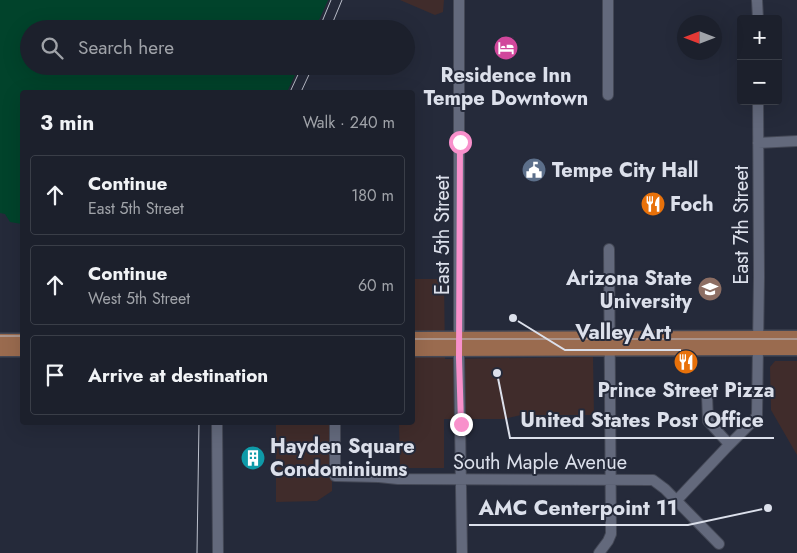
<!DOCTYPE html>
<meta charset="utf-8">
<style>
body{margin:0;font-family:Jost,sans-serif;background:#292d38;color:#f1f3f6}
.controls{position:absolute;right:15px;top:15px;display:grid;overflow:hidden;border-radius:5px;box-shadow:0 5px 20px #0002}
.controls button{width:45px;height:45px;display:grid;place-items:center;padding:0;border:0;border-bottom:1px solid #3a3e48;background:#1c202c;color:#f1f3f6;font:25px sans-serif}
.compass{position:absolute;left:677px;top:15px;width:45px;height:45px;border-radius:50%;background:#1c202c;box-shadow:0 5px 20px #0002;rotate:270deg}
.stop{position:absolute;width:15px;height:15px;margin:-11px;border:4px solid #f890cb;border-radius:50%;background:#fff}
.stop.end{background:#f890cb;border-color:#fff;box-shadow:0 1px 5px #0008}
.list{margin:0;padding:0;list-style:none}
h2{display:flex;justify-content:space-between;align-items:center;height:65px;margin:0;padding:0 20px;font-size:21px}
h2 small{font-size:16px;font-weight:400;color:#a0a3a9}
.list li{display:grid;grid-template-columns:32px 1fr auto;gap:15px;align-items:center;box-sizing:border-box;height:80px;margin:0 10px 10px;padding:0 10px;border:1px solid #3a3e48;border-radius:5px}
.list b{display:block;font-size:19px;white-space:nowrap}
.list p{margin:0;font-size:16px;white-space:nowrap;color:#a0a3a9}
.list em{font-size:16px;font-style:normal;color:#a0a3a9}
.icon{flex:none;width:28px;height:28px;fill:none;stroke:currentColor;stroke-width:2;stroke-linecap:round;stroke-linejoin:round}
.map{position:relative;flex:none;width:797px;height:553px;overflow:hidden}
.search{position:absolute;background:#1c202c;box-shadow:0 5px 20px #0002;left:20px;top:20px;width:395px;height:55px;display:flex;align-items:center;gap:12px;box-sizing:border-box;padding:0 18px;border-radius:28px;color:#a0a3a9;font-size:19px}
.panel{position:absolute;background:#1c202c;box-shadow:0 5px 20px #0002;left:20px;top:90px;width:395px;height:335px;border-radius:5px}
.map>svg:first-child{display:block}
</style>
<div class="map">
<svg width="797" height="553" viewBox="0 0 797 553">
<rect width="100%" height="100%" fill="#252a3a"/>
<!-- commercial -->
<path fill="#402c2b" d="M 400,0 L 444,0 L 443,12 L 435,15 Z
M 413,279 L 444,279 L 445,359 L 593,357 L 594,415 L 521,415 L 504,419 L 444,419 L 444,468 L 400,468 L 399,423 L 412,422 Z
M 775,361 L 797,361 L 797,455 L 771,410 L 770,367 Z
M 276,423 L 332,423 L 332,491 L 317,501 L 276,502 Z"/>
<!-- green -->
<path fill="#01432b" d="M 0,0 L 328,0 L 315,29 L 29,29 L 29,66 L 299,66 L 287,92 L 22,92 L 22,224 L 10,222 L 5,214 L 0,213 Z"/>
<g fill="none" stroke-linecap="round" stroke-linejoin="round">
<defs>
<path id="minor" d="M 459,0 L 459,358 L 462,553
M 608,0 L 608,95
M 757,0 L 758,19
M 758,143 L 797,141
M 707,395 L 708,421 L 729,444
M 217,422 L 218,553
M 335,422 L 335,476 L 379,477 L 398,479 L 653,480 L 665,489 L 719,544
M 676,501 L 727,447 L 754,420 L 757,415 L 759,277 L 758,101
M 599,553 L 608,541 L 611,534 L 609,249"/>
<path id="major" d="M 412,338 L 797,337
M 0,340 L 22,340
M 0,350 L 22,350
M 412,350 L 797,349"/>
</defs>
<!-- minor casing -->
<use href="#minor" stroke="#444856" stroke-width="12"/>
<!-- major casing -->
<use href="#major" stroke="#444856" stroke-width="15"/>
<!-- minor -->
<use href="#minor" stroke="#63697c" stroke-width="10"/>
<!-- major -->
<use href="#major" stroke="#9a6b4f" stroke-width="12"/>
<!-- tram -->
<path stroke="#bcc0cc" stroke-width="1" d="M 319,29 L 331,0
M 330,29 L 342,0
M 290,92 L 302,66
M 301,92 L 313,66
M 0,336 L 22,336
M 412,339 L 797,339
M 197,553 L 199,422"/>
</g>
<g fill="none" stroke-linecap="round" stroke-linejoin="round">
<!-- route -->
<path stroke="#f890cb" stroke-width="6" d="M 460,142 L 459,358 L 461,424"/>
</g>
<!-- icons -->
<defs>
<symbol id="hotel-disc" viewBox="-11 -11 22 22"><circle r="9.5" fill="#d1479c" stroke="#252a3a"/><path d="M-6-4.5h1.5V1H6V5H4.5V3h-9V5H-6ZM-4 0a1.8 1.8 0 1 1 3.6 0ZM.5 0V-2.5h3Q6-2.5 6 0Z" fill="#fff"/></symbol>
<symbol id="civic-disc" viewBox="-11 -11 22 22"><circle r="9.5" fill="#5c6f8a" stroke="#252a3a"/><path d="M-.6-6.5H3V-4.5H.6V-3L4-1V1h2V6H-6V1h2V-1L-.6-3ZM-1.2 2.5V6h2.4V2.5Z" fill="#fff"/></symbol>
<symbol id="restaurant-disc" viewBox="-11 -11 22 22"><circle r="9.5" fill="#e8710a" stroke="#252a3a"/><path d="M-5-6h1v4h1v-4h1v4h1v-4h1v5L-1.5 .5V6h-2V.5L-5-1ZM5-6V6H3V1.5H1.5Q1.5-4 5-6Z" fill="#fff"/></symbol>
<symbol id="university-disc" viewBox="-11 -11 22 22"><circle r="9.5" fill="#8d6e63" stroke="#252a3a"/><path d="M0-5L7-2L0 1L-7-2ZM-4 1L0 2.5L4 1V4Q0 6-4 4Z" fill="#fff"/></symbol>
<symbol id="building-disc" viewBox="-11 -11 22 22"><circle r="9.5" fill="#0f9aa8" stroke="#252a3a"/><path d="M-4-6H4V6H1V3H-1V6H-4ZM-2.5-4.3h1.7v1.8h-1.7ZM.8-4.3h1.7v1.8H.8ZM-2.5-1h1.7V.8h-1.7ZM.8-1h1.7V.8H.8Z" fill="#fff"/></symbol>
</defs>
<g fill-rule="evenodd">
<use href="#hotel-disc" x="492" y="34" width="28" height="28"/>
<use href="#civic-disc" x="520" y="156" width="28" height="28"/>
<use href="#restaurant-disc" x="639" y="190" width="28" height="28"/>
<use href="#university-disc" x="696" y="275" width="28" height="28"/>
<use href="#restaurant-disc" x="672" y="348" width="28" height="28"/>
<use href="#building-disc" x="239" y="444" width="28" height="28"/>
</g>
<g text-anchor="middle" stroke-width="4" stroke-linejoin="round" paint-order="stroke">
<!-- poi labels -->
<g font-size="20" font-weight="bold" fill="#dce0eb" stroke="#252a3a" text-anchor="start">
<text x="506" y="82" text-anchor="middle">Residence Inn<tspan x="506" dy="23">Tempe Downtown</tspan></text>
<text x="552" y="177">Tempe City Hall</text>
<text x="670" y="211">Foch</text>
<text x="692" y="285" text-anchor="end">Arizona State<tspan x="692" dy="23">University</tspan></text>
<text x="686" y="397" text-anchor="middle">Prince Street Pizza</text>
<text x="270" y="453">Hayden Square<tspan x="270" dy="23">Condominiums</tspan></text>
</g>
<!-- street labels -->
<g font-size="20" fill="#dce0eb" stroke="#252a3a">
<text transform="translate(741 225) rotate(-90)" y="7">East 7th Street</text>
<text transform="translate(442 235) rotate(-90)" y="7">East 5th Street</text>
<text x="540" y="469">South Maple Avenue</text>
</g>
</g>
<!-- callouts -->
<path fill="none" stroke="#dce0eb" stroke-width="2" d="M513 318L565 350H681M497 373L510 438H774M768 508L688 525H469"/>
<g fill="#dce0eb" stroke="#252a3a" stroke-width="2">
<circle cx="513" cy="318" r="5"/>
<circle cx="497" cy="373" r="5"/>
<circle cx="768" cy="508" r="5"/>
</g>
<g font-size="21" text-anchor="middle" font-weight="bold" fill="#dce0eb" stroke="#252a3a" stroke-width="4" stroke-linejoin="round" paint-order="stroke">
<text x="623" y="339">Valley Art</text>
<text x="642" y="427">United States Post Office</text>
<text x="578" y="515">AMC Centerpoint 11</text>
</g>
</svg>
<div class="controls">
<button>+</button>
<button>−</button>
</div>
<svg class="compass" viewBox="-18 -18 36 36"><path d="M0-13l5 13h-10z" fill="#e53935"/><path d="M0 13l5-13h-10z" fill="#a0a3a9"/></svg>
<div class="stop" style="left:460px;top:142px"></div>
<div class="stop end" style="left:461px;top:424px"></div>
<div class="search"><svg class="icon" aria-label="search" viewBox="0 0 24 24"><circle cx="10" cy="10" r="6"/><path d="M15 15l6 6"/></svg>Search here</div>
<section class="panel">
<h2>3 min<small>Walk · 240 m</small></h2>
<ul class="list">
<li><svg class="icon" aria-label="ahead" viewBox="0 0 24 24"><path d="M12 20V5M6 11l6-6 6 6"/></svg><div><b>Continue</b><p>East 5th Street</p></div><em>180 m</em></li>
<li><svg class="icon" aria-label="ahead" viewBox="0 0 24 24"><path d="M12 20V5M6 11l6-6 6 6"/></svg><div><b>Continue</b><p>West 5th Street</p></div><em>60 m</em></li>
<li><svg class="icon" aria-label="arrive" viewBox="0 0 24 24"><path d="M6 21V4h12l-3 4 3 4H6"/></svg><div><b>Arrive at destination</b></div></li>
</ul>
</section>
</div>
